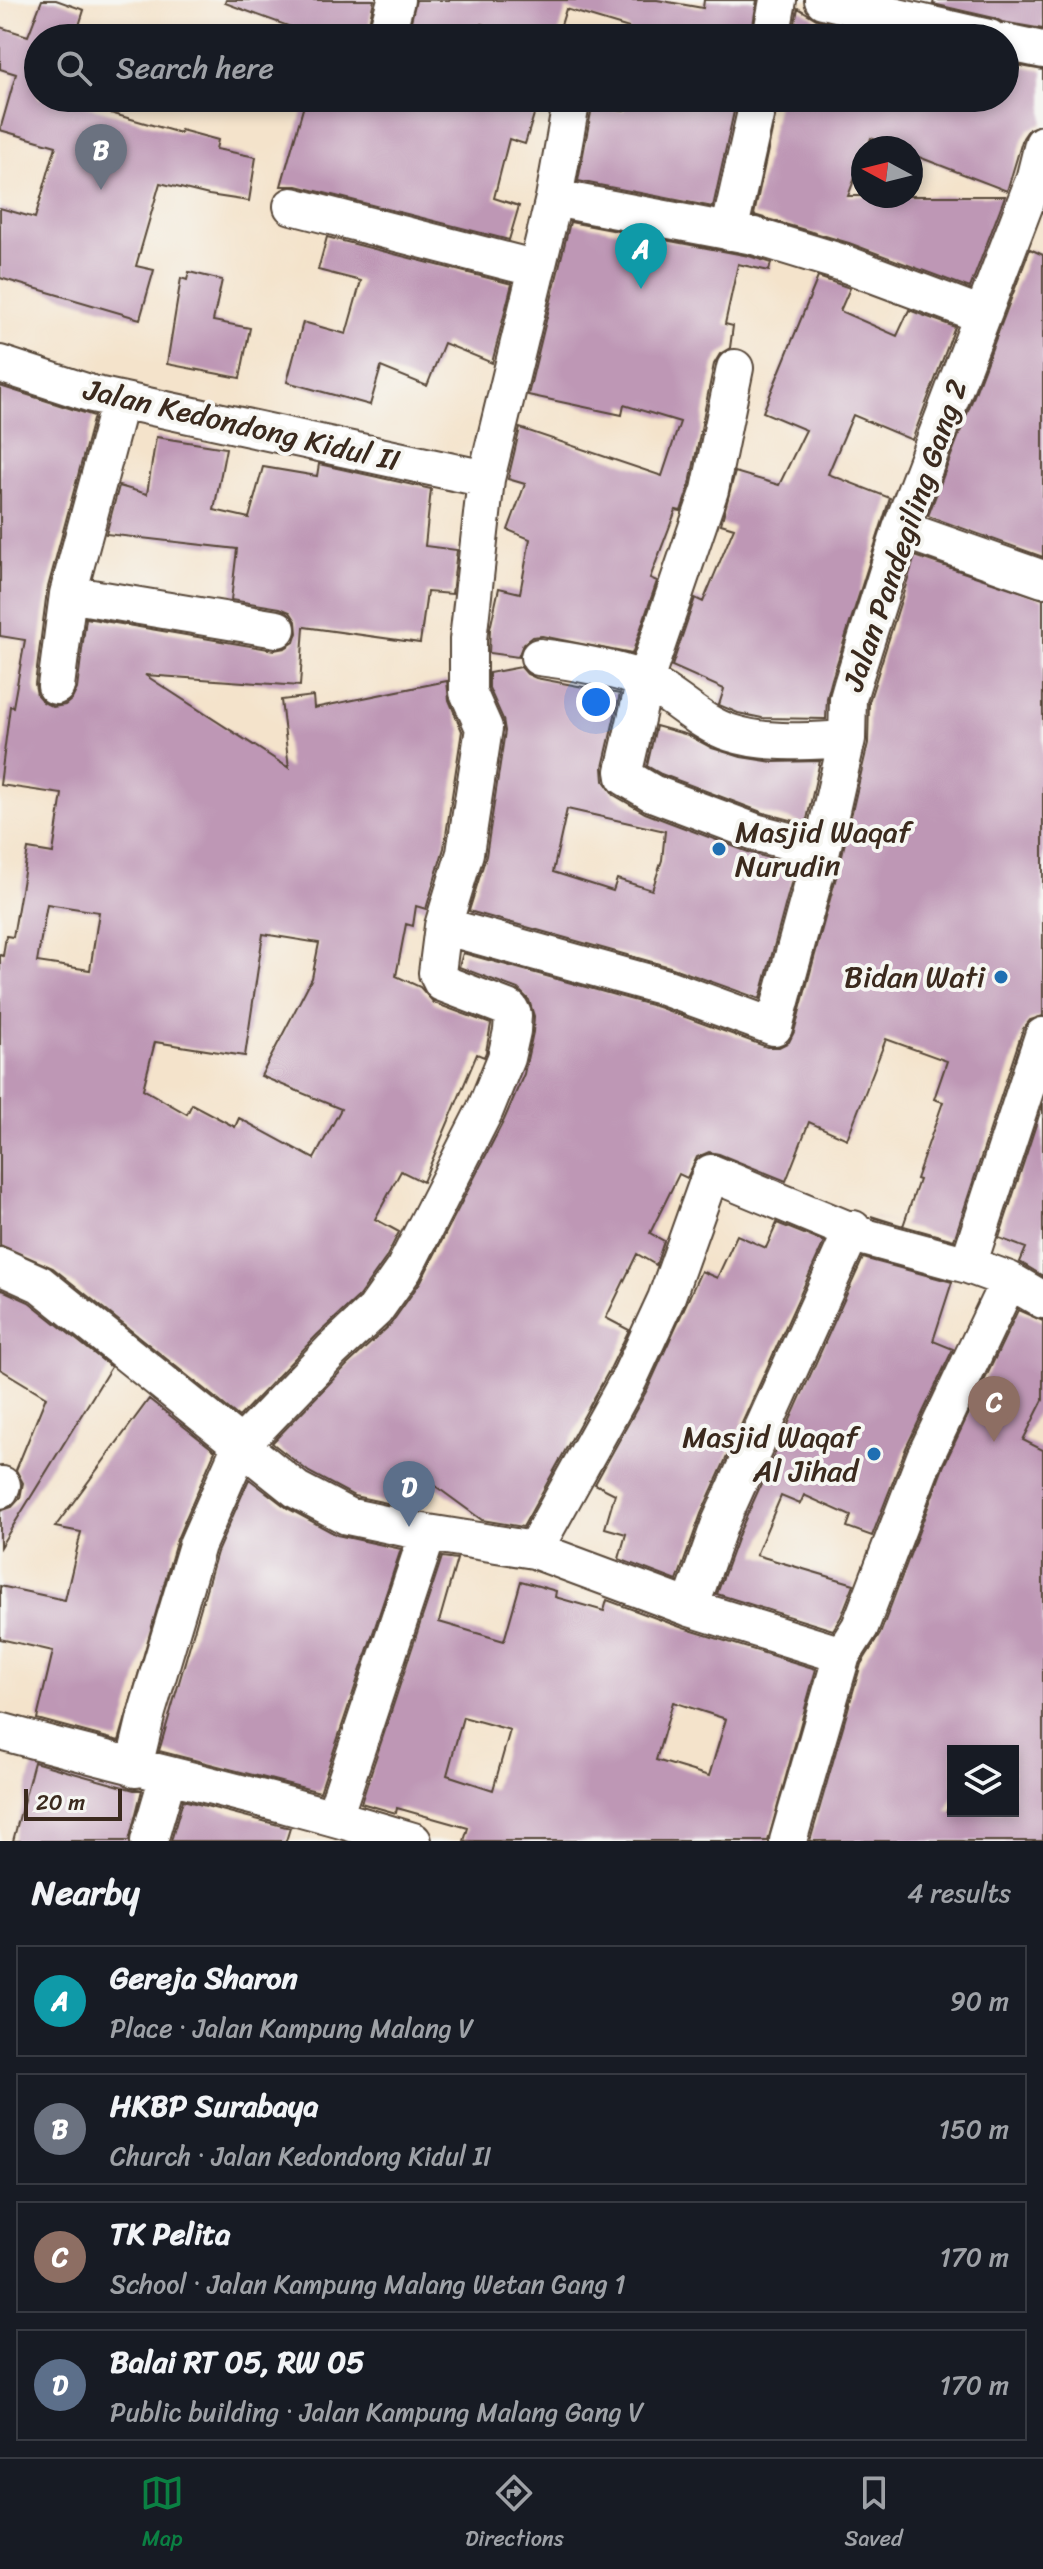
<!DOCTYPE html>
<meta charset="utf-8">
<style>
body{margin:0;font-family:Sriracha,sans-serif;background:#242831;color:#f1f3f6}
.controls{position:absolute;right:24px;bottom:24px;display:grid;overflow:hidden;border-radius:0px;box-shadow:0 4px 12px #0003}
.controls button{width:72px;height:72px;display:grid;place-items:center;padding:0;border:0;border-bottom:2px solid #363941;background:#171b24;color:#f1f3f6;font:40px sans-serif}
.compass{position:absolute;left:851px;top:136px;width:72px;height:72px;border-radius:50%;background:#171b24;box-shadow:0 4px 12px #0003;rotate:277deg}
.scale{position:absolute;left:24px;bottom:20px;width:98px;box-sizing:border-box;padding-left:8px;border:4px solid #3b2a1e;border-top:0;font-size:22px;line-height:28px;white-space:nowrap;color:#3b2a1e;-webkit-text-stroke:6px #f6f6f2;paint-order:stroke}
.you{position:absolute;left:596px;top:702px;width:28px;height:28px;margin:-20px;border:6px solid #fff;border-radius:50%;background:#1a73e8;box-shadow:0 0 0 12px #1a73e833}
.badge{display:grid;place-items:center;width:52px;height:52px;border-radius:50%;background:#0b8043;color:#fff;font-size:26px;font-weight:700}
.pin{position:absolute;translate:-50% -66px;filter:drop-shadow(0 2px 4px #0008)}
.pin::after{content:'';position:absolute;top:42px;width:28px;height:24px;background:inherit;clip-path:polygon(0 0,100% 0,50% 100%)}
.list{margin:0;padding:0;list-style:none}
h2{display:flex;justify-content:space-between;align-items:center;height:104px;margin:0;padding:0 32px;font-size:34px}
h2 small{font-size:26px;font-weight:400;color:#9ea1a6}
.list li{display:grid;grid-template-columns:52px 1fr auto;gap:24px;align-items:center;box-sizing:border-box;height:112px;margin:0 16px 16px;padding:0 16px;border:2px solid #363941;border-radius:0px}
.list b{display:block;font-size:30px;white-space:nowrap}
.list p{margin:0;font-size:26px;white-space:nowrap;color:#9ea1a6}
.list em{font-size:26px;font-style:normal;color:#9ea1a6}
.icon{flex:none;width:44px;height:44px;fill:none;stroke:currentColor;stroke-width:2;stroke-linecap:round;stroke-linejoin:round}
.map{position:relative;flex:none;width:1043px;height:1841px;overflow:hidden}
.search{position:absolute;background:#171b24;box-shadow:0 4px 12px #0003;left:24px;right:24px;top:24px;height:88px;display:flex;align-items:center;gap:20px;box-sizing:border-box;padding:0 28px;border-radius:44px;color:#9ea1a6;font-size:30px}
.sheet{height:616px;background:#171b24}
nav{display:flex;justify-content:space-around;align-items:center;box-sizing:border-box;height:112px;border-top:2px solid #363941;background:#171b24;font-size:22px;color:#9ea1a6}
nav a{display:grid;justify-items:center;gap:4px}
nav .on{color:#0b8043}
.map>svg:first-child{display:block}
</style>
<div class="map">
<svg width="1043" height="1841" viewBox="0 0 1043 1841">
<rect width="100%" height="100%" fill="#f6f6f2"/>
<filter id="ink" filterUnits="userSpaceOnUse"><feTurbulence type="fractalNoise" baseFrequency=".0125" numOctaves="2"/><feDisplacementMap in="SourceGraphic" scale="16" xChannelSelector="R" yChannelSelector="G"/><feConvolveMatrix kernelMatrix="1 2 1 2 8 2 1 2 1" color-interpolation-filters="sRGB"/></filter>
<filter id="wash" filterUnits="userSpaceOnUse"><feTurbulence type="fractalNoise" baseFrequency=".006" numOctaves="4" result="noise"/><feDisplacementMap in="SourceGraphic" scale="32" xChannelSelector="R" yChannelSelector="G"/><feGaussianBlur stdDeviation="1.8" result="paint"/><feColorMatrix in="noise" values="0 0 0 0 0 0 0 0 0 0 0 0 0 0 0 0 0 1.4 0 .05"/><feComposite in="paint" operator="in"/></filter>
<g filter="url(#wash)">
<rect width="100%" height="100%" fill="#f4e3cb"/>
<g id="blocks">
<!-- building -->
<path fill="#be97b5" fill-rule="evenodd" d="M 42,0 L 56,0 L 84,10 L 75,38 L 38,38 L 38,98 L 58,98 L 180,133 L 181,130 L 218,140 L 216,149 L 256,157 L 249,201 L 209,195 L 160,183 L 136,266 L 154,270 L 140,319 L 0,278 L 0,208 L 35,218 L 56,146 L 0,130 L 16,74 L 0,69 L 0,27 L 28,36 Z
M 226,0 L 374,0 L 366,38 L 321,38 L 225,3 Z
M 416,0 L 657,0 L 703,8 L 704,0 L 757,0 L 751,38 L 628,38 L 629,28 L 566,9 L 557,38 L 529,38 L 482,24 L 478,38 L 407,38 Z
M 934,0 L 1043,0 L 1043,29 L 1002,22 L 994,18 L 933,4 Z
M 798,8 L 818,20 L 875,34 L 875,38 L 792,38 Z
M 1005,63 L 1043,70 L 1043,119 L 1042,124 L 1029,129 L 1023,138 L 1007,191 L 911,154 L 911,148 L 895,148 L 871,138 L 867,148 L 863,148 L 863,157 L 848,196 L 1005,196 L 970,288 L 849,243 L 754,215 L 779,98 L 1005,98 Z
M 306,98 L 539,98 L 525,144 L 509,139 L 494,198 L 519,206 L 509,240 L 297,186 L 281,186 Z
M 626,98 L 737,98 L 713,207 L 578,181 L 592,107 L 624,111 Z
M 570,222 L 749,256 L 771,263 L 769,271 L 738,264 L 725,324 L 733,326 L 730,348 L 720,354 L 714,364 L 690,484 L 681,511 L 676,510 L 650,578 L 657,581 L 632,654 L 542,636 L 532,637 L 523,644 L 518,657 L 489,653 L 490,629 L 499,588 L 520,593 L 530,539 L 508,530 L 525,484 L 508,479 L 520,428 L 662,476 L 680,422 L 624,405 L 622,415 L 528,395 Z
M 327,237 L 512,284 L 492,363 L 444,343 L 427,386 L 381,367 L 370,405 L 287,382 L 303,322 L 346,334 L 361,281 L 318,270 Z
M 1030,249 L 1043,255 L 1043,557 L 928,516 Z
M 189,272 L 222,280 L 213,321 L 250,328 L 240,378 L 167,364 L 181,278 L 187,280 Z
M 818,277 L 850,288 L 840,311 L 897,336 L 909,310 L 955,327 L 912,440 L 853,415 L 828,474 L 890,498 L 832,679 L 827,698 L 826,719 L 762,718 L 738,713 L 719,705 L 724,689 L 672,666 L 695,598 L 703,602 L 734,528 L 721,524 L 735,472 L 779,485 L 806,430 L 763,412 Z
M 0,386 L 94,416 L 47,591 L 35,684 L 37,695 L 43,702 L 53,707 L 65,705 L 72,699 L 77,689 L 86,618 L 274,650 L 285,648 L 294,642 L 297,633 L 296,621 L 290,612 L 280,608 L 231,600 L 237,549 L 106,534 L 119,486 L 147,494 L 156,437 L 226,448 L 214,510 L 249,518 L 263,467 L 317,476 L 319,464 L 431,489 L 425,546 L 457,550 L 452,594 L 427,592 L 420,643 L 304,627 L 300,686 L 145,675 L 289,768 L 281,700 L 313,696 L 314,708 L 447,681 L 449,700 L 462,731 L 444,848 L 426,909 L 416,906 L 413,926 L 406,924 L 396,976 L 420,987 L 434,1003 L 491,1024 L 486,1052 L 484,1057 L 477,1054 L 423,1182 L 401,1171 L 375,1219 L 399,1232 L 386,1258 L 359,1296 L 317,1335 L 239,1417 L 53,1268 L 0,1245 L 0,955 L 3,956 L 6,936 L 13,937 L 28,849 L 53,853 L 62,794 L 0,785 L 10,706 L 13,707 L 25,640 L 0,636 ZM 47,904 L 99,912 L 90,970 L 37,962 ZM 263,934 L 319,943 L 312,978 L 261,1076 L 341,1109 L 314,1159 L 239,1118 L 235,1127 L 192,1104 L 187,1114 L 143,1089 L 155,1042 L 245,1056 Z
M 915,556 L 1043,599 L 1043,1016 L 1030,1020 L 1023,1029 L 954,1240 L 875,1218 L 871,1216 L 903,1226 L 919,1180 L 916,1179 L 943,1102 L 934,1099 L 947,1061 L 886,1039 L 847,1139 L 809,1122 L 786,1181 L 719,1154 L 709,1152 L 697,1157 L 687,1178 L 679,1174 L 650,1233 L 664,1241 L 656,1265 L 637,1254 L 606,1318 L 629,1330 L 610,1369 L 523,1527 L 482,1520 L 423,1477 L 420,1510 L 354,1496 L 309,1472 L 272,1443 L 347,1365 L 390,1325 L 421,1281 L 504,1120 L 524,1074 L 533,1032 L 534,1016 L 529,1000 L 518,989 L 459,967 L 463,953 L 658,1007 L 767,1047 L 779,1047 L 789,1042 L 794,1032 L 842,855 L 868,743 L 869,702 Z
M 521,667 L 527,674 L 536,678 L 620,694 L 603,767 L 604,781 L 614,795 L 645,813 L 751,853 L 796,865 L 760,999 L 670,967 L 469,911 L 486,856 L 505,731 L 503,719 L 489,688 L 489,673 ZM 567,809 L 665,831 L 662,860 L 652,890 L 617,879 L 613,891 L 553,872 Z
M 656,726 L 688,735 L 712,748 L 741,757 L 773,762 L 820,761 L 806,824 L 764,813 L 661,774 L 647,766 Z
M 1043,1103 L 1043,1276 L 1020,1262 L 1026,1248 L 999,1238 Z
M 777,1223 L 824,1242 L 701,1514 L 677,1581 L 619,1559 L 626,1534 L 605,1528 L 615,1494 L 595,1484 L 648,1388 L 701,1271 L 717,1278 L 737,1235 L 766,1248 Z
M 863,1258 L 952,1282 L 933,1341 L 953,1349 L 906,1448 L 872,1536 L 847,1527 L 851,1516 L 804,1495 L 800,1504 L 781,1496 L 756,1555 L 854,1584 L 841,1617 L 833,1630 L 717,1594 L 740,1531 Z
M 0,1289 L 29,1302 L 111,1367 L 0,1547 L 0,1511 L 12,1507 L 20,1498 L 23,1483 L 16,1470 L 46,1397 L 0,1369 Z
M 1018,1310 L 1043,1321 L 1043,1400 L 1023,1440 L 1043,1450 L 1043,1841 L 810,1841 L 861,1664 L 880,1634 L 944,1465 ZM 953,1751 L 1013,1751 L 1013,1811 L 947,1811 L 953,1794 Z
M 149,1399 L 215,1451 L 177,1539 L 119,1741 L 37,1719 L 53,1651 L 0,1639 L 0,1586 L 65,1600 L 81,1532 L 55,1527 Z
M 249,1479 L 287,1508 L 337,1535 L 401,1549 L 320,1792 L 159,1751 L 217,1552 Z
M 442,1557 L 457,1559 L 439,1622 L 504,1641 L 521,1581 L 556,1591 L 555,1597 L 604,1611 L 607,1600 L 683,1628 L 816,1669 L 768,1841 L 464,1841 L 468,1828 L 397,1808 L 396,1813 L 361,1803 ZM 673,1702 L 726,1719 L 709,1776 L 656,1760 ZM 463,1717 L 510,1730 L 493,1790 L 447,1775 Z
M 34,1762 L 134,1790 L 142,1790 L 129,1841 L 13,1841 Z
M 183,1800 L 290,1828 L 286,1841 L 171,1841 Z"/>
</g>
</g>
<g filter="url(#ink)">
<use href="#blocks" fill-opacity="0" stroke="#574638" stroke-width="2"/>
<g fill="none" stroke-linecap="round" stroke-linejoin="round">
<defs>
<path id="street" d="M 823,0 L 989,38
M 386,37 L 396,0
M 771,38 L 778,0
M 1005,42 L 1043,50
M 554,198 L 572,98
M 292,206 L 537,269
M 729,232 L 759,98
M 0,364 L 92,394 L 486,479
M 735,368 L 710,490 L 645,680 L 624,771 L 625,777 L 652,793 L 758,833 L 822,850
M 901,529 L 1043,579
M 68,594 L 277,629
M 539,657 C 565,660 625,670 647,682 C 676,697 699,723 731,733 C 768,745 808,741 847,739
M 56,686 L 68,594 L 120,400
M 443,926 L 664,987 L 774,1027 L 822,850 L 847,739 L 848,699 L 852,685 L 901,529 L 1034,180 L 1043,144
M 968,1265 L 1043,1036
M 0,1266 L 40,1284 L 297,1490 L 347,1516 L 428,1533 L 534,1550 L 690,1608 L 842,1655
M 0,1490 L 2,1485
M 534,1550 L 629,1379 L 666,1299 L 711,1173 L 868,1238 L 968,1265 L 1009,1280 L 1043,1300
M 690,1608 L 720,1523 L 853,1229
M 0,1731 C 137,1769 277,1799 413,1841
M 136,1769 L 137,1754 L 147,1712 L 197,1545 L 241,1445 L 332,1350 L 375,1310 L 404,1269 L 485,1110 L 506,1058 L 512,1031 L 513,1015 L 510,1009 L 442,983 L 437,973 L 443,926 L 465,853 L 484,728 L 468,692 L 468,640 L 486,479 L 554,198 L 754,236 L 843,263 L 982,315
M 334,1817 L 428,1533
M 149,1841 L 168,1776
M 788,1841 L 842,1655 L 860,1627 L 925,1457 L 1009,1280"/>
</defs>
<!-- street casing -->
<use href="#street" stroke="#574638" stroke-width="40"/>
<!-- street -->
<use href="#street" stroke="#fff" stroke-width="36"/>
</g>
</g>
<!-- markers -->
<g fill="#1f6fb2" stroke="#f6f6f2" stroke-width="3">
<circle cx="719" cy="849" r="8"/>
<circle cx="1001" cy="977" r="8"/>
<circle cx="874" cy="1454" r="8"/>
</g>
<g text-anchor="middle" stroke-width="8" stroke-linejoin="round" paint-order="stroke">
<!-- street labels -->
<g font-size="30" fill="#3b2a1e" stroke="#f6f6f2">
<text transform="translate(242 425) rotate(13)" y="10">Jalan Kedondong Kidul II</text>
<text transform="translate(905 535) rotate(-71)" y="10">Jalan Pandegiling Gang 2</text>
</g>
<!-- poi labels -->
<g font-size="30" fill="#3b2a1e" stroke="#f6f6f2" text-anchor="end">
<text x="735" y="842" text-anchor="start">Masjid Waqaf<tspan x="735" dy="34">Nurudin</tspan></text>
<text x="985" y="987">Bidan Wati</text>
<text x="858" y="1447">Masjid Waqaf<tspan x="858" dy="34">Al Jihad</tspan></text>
</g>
</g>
</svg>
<div class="controls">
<button><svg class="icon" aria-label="layers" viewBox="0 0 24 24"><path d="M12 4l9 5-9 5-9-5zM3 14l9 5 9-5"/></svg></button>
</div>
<svg class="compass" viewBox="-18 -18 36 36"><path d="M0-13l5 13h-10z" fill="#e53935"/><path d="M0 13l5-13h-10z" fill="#9ea1a6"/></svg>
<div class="scale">20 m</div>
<div class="you"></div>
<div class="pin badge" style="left:641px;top:289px;background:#0f9aa8">A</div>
<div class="pin badge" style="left:101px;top:190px;background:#6b7280">B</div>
<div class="pin badge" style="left:994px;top:1442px;background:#8d6e63">C</div>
<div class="pin badge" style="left:409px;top:1527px;background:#5c6f8a">D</div>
<div class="search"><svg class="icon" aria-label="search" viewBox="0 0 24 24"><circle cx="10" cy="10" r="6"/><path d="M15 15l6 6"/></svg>Search here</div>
</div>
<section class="sheet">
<h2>Nearby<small>4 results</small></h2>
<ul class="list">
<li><span class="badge" style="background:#0f9aa8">A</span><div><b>Gereja Sharon</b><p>Place · Jalan Kampung Malang V</p></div><em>90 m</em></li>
<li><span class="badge" style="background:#6b7280">B</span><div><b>HKBP Surabaya</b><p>Church · Jalan Kedondong Kidul II</p></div><em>150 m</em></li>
<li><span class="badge" style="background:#8d6e63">C</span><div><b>TK Pelita</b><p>School · Jalan Kampung Malang Wetan Gang 1</p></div><em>170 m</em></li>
<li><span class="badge" style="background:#5c6f8a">D</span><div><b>Balai RT 05, RW 05</b><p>Public building · Jalan Kampung Malang Gang V</p></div><em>170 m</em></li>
</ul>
</section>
<nav>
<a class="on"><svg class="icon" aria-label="map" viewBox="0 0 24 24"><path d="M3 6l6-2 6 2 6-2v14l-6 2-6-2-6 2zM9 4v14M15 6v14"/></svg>Map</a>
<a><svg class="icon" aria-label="directions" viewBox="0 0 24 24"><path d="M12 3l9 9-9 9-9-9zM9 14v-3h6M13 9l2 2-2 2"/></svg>Directions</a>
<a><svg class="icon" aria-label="saved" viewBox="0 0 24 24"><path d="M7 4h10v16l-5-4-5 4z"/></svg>Saved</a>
</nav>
